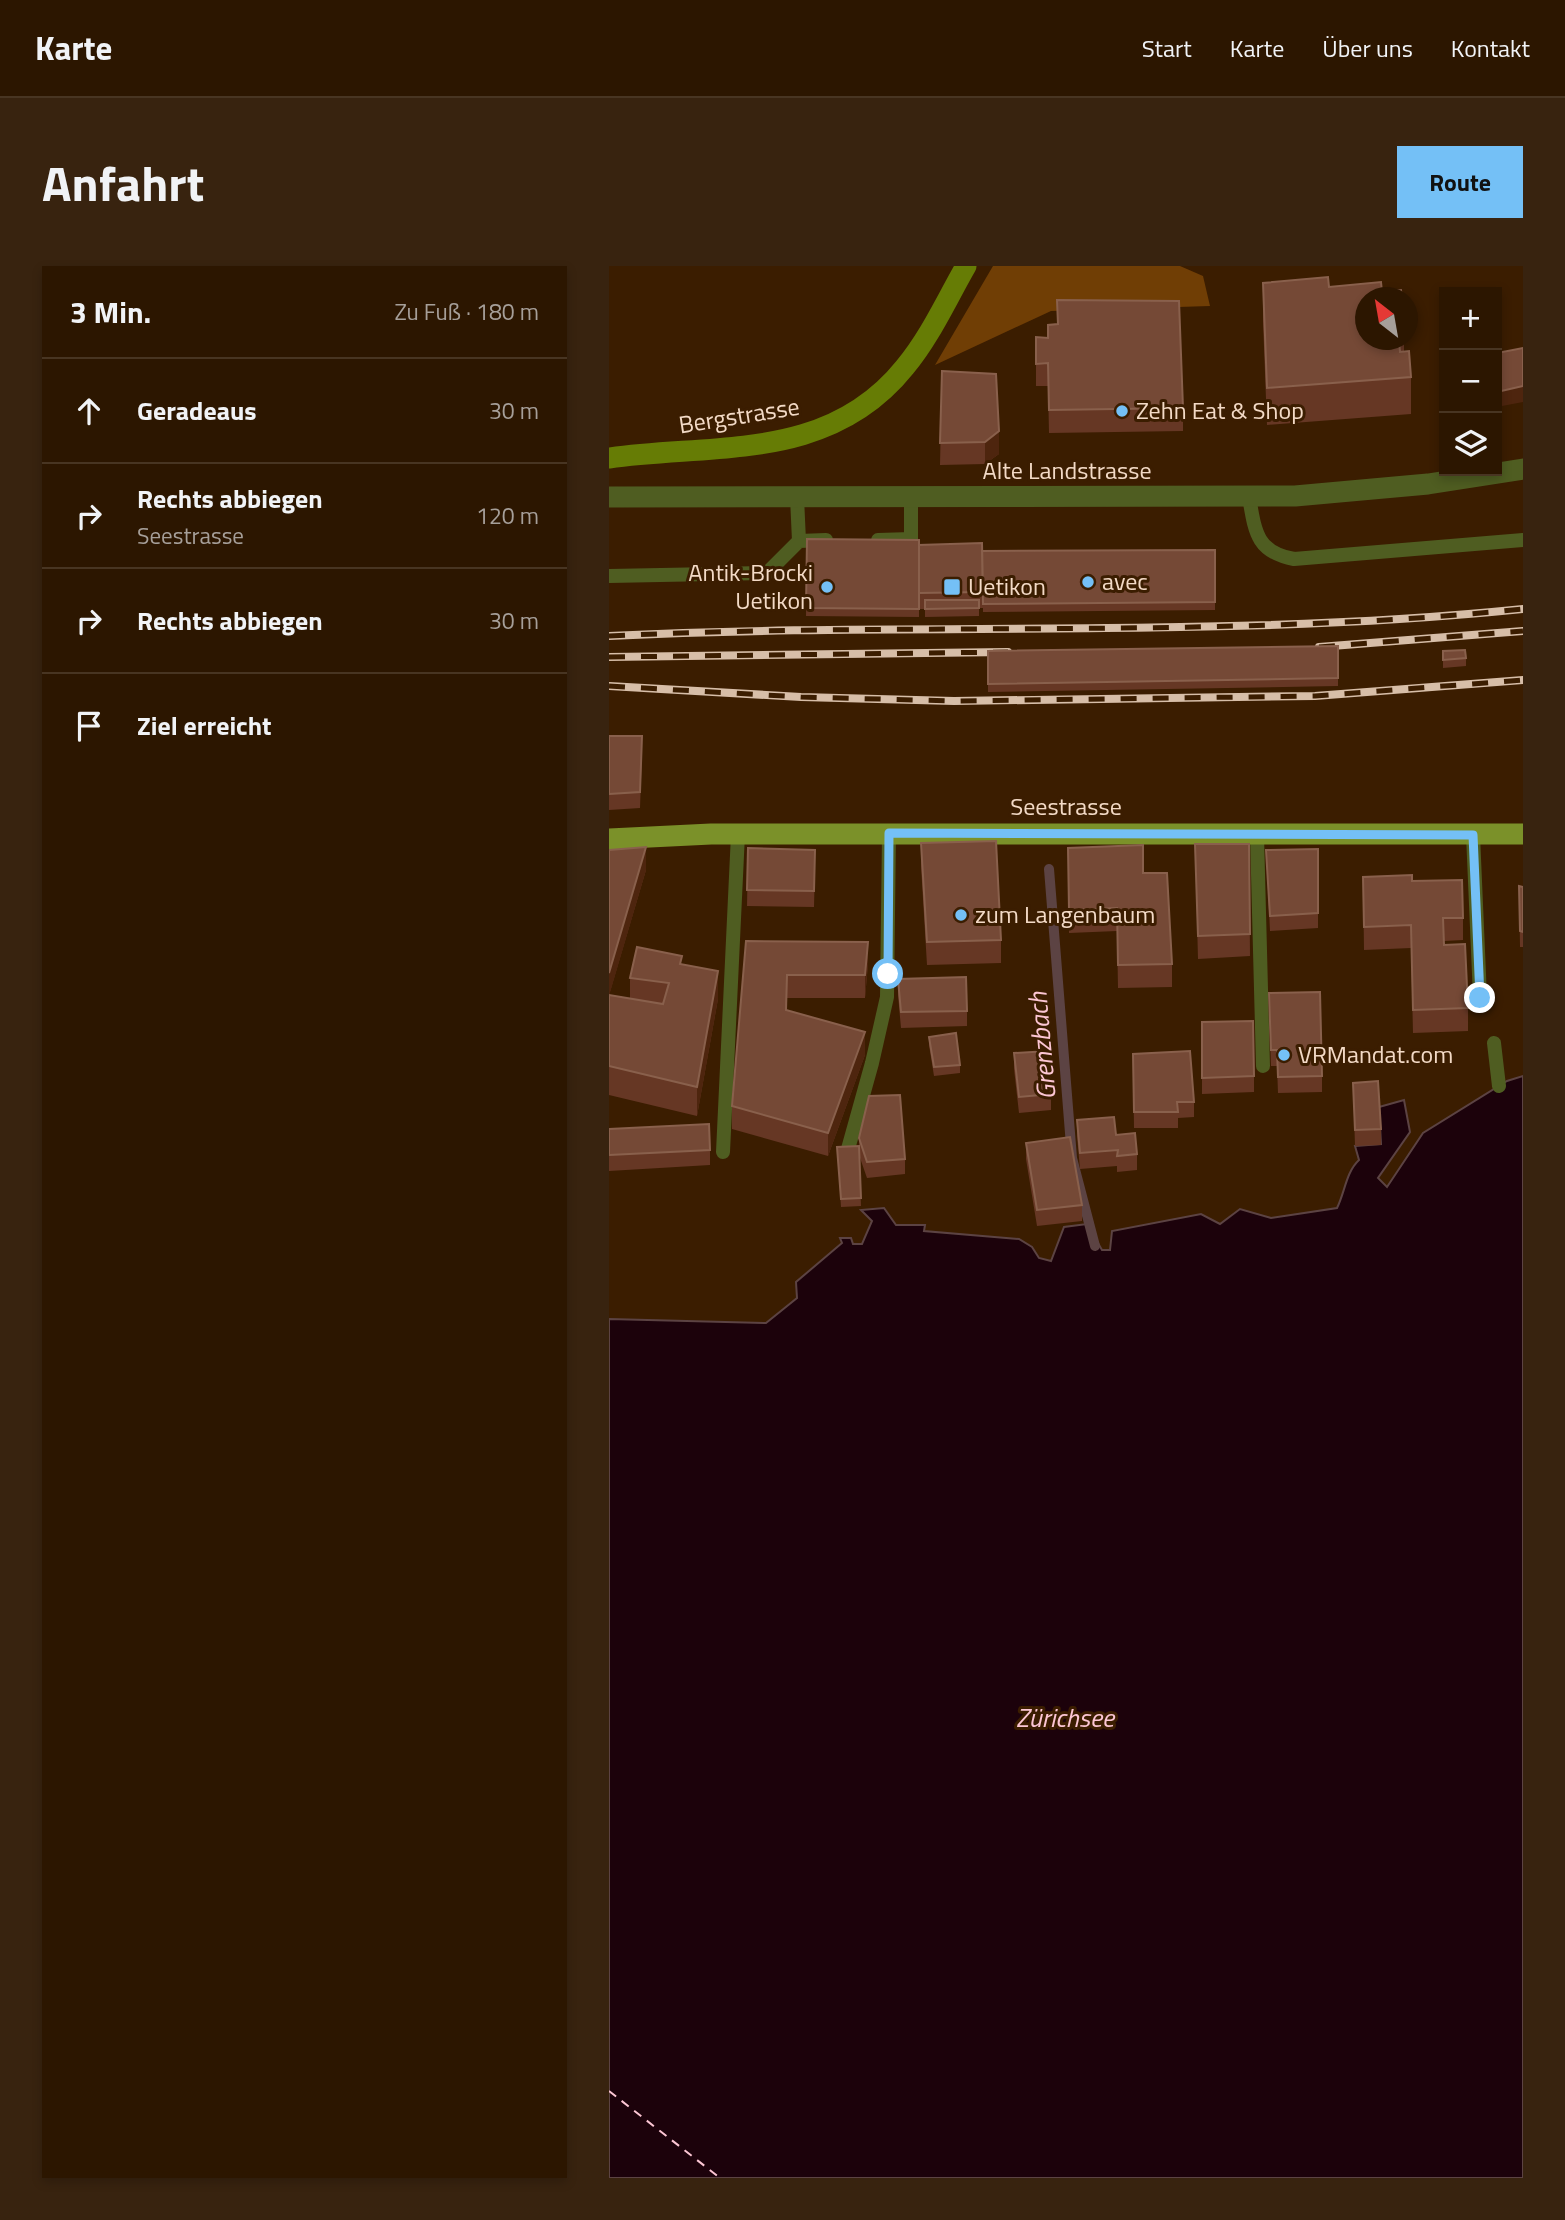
<!DOCTYPE html>
<html lang="de">
<meta charset="utf-8">
<style>
body{margin:0;font-family:"Titillium Web",sans-serif;background:#38230f;color:#f1f3f6}
.controls{position:absolute;right:21px;top:21px;display:grid;overflow:hidden;border-radius:0px;box-shadow:0 4px 10px #0003}
.controls button{width:63px;height:63px;display:grid;place-items:center;padding:0;border:0;border-bottom:2px solid #483522;background:#2c1600;color:#f1f3f6;font:35px sans-serif}
.compass{position:absolute;left:746px;top:21px;width:63px;height:63px;border-radius:50%;background:#2c1600;box-shadow:0 4px 10px #0003;rotate:329deg}
.stop{position:absolute;width:21px;height:21px;margin:-16px;border:5px solid #74c0f6;border-radius:50%;background:#fff}
.stop.end{background:#74c0f6;border-color:#fff;box-shadow:0 2px 7px #0008}
.list{margin:0;padding:0;list-style:none}
h2{display:flex;justify-content:space-between;align-items:center;height:91px;margin:0;padding:0 28px;font-size:30px}
h2 small{font-size:23px;font-weight:400;color:#a69f99}
.list li{display:grid;grid-template-columns:46px 1fr auto;gap:21px;align-items:center;box-sizing:border-box;height:105px;padding:0 28px;border-top:2px solid #483522}
.list b{display:block;font-size:26px;white-space:nowrap}
.list p{margin:0;font-size:23px;white-space:nowrap;color:#a69f99}
.list em{font-size:23px;font-style:normal;color:#a69f99}
.icon{flex:none;width:38px;height:38px;fill:none;stroke:currentColor;stroke-width:2;stroke-linecap:round;stroke-linejoin:round}
.map{position:relative;flex:none;width:914px;height:1912px;overflow:hidden;border-radius:0px}
header{display:flex;align-items:center;gap:42px;box-sizing:border-box;height:98px;padding:0 35px;background:#2c1600;border-bottom:2px solid #483522}
header strong{font-size:33px}
nav{display:flex;gap:38px;margin-inline-start:auto;font-size:24px}
.intro{display:flex;align-items:center;justify-content:space-between;box-sizing:border-box;height:168px;padding:0 42px}
h1{margin:0;font-size:49px}
.button{padding:18px 32px;border-radius:0px;background:#74c0f6;color:#111;font-size:24px;font-weight:700}
main{display:flex;gap:42px;padding:0 42px}
aside{flex:1;background:#2c1600;border-radius:0px;box-shadow:0 4px 10px #0003}
.map>svg:first-child{display:block}
</style>
<header>
<strong>Karte</strong>
<nav><a>Start</a><a>Karte</a><a>Über uns</a><a>Kontakt</a></nav>
</header>
<div class="intro"><h1>Anfahrt</h1><a class="button">Route</a></div>
<main>
<aside>
<h2>3 Min.<small>Zu Fuß · 180 m</small></h2>
<ul class="list">
<li><svg class="icon" aria-label="ahead" viewBox="0 0 24 24"><path d="M12 20V5M6 11l6-6 6 6"/></svg><div><b>Geradeaus</b></div><em>30 m</em></li>
<li><svg class="icon" aria-label="right" viewBox="0 0 24 24"><path d="M7 20v-9h11M14 6l5 5-5 5"/></svg><div><b>Rechts abbiegen</b><p>Seestrasse</p></div><em>120 m</em></li>
<li><svg class="icon" aria-label="right" viewBox="0 0 24 24"><path d="M7 20v-9h11M14 6l5 5-5 5"/></svg><div><b>Rechts abbiegen</b></div><em>30 m</em></li>
<li><svg class="icon" aria-label="arrive" viewBox="0 0 24 24"><path d="M6 21V4h12l-3 4 3 4H6"/></svg><div><b>Ziel erreicht</b></div></li>
</ul>
</aside>
<div class="map">
<svg width="914" height="1912" viewBox="0 0 914 1912">
<rect width="100%" height="100%" fill="#3b1d00"/>
<!-- green -->
<path fill="#703e05" d="M 384,0 L 571,0 L 594,10 L 601,40 L 442,45 L 326,99 Z"/>
<!-- water -->
<path fill="#1c020b" stroke="#5c4343" stroke-width="2" d="M 914,810 L 914,1912 L 0,1912 L 0,1053 L 157,1057 L 188,1032 L 187,1016 L 233,977 L 231,972 L 242,972 L 244,978 L 253,978 L 263,955 L 252,944 L 275,942 L 287,959 L 316,959 L 315,965 L 410,973 L 423,981 L 430,992 L 442,995 L 455,961 L 478,958 L 493,984 L 501,984 L 503,965 L 592,948 L 611,958 L 631,943 L 662,952 L 728,942 C 736,926 737,906 750,894 L 746,880 L 772,878 L 770,841 L 795,834 L 801,866 L 769,912 L 778,921 L 814,867 L 898,815 Z"/>
<g fill="none" stroke-linecap="round" stroke-linejoin="round">
<!-- stream -->
<path stroke="#5c4343" stroke-width="10" d="M 440,603 L 463,892 L 486,980"/>
<!-- ferry -->
<path stroke="#fcc6d4" stroke-width="2" stroke-dasharray="9 7" stroke-linecap="butt" d="M 0,1825 L 111,1912"/>
<!-- lane -->
<path stroke="#4f5d21" stroke-width="14" d="M 188,231 L 190,275
M 640,231 C 646,265 647,286 685,293 L 914,274
M 269,274 L 302,273 L 302,231
M 0,310 L 158,307 L 190,275 L 217,274
M 648,569 L 654,800
M 864,569 L 871,731 L 865,732
M 885,777 L 890,820
M 239,883 L 263,797 L 278,731 L 280,567
M 114,886 L 129,568"/>
<!-- street -->
<path stroke="#4f5d21" stroke-width="21" d="M 0,231 L 686,230 L 819,218 L 914,203"/>
<!-- secondary -->
<path stroke="#667c05" stroke-width="21" d="M 0,192 C 107,177 220,196 296,101 C 321,71 338,33 357,0"/>
<!-- primary -->
<path stroke="#7b9129" stroke-width="21" d="M 0,573 L 102,568 L 914,568"/>
<defs>
<path id="rail" d="M 0,370 C 305,355 610,374 914,343
M 710,381 L 914,365
M 0,391 L 399,386
M 0,420 L 192,431 L 345,435 L 706,430 L 914,414"/>
</defs>
<!-- rail casing -->
<use href="#rail" stroke="#d7bea8" stroke-width="8"/>
<!-- rail -->
<use href="#rail" stroke="#3b1d00" stroke-width="5" stroke-dasharray="16" stroke-linecap="butt"/>
</g>
<!-- wall -->
<path fill="#663724" d="M 654,17 L 720,21 L 757,74 L 795,74 L 795,86 L 802,111 L 802,148 L 658,159 L 654,55 Z
M 448,34 L 574,142 L 574,165 L 440,167 L 439,120 L 427,120 L 427,71 L 439,72 L 448,58 Z
M 333,105 L 390,188 L 376,198 L 331,199 Z
M 198,273 L 310,279 L 373,285 L 606,284 L 606,344 L 374,346 L 374,324 L 374,342 L 370,342 L 370,350 L 316,351 L 316,343 L 310,343 L 310,333 L 310,351 L 197,350 Z
M 729,380 L 729,420 L 379,426 L 379,385 Z
M 834,385 L 857,392 L 857,400 L 834,402 Z
M 0,470 L 33,486 L 31,542 L 0,544 Z
M 312,577 L 392,674 L 392,697 L 318,699 L 312,600 Z
M 586,578 L 640,578 L 641,690 L 589,693 Z
M 139,582 L 206,600 L 205,641 L 138,640 Z
M 459,582 L 534,607 L 563,698 L 563,721 L 509,722 L 508,665 L 460,667 Z
M 709,583 L 709,662 L 661,665 L 657,584 Z
M 0,584 L 37,604 L 0,729 L 21,732 L 21,712 L 73,698 L 109,733 L 88,850 L 0,829 Z
M 754,611 L 803,615 L 854,652 L 854,674 L 835,675 L 835,679 L 859,742 L 859,765 L 804,767 L 802,682 L 755,684 Z
M 910,620 L 914,621 L 914,681 L 911,681 Z
M 137,675 L 259,698 L 256,732 L 178,732 L 178,744 L 256,789 L 219,890 L 123,863 L 123,840 Z
M 289,713 L 358,745 L 358,760 L 292,762 L 289,729 Z
M 660,743 L 713,810 L 713,826 L 669,827 L 668,800 L 662,800 Z
M 593,756 L 645,810 L 645,826 L 593,828 Z
M 320,771 L 351,799 L 351,807 L 325,810 L 320,779 Z
M 405,787 L 442,828 L 442,844 L 410,847 L 405,803 Z
M 524,788 L 585,836 L 585,851 L 569,852 L 569,862 L 525,862 Z
M 744,817 L 772,863 L 772,879 L 746,880 Z
M 468,854 L 507,869 L 528,888 L 528,904 L 508,906 L 508,900 L 471,903 L 468,870 Z
M 0,863 L 101,884 L 101,899 L 0,905 Z
M 250,872 L 296,893 L 296,908 L 258,912 L 250,889 L 252,940 L 232,941 L 228,881 L 250,880 Z
M 417,877 L 473,939 L 473,955 L 428,960 L 417,893 Z"/>
<!-- shaded-wall -->
<path fill="#4e250e" d="M 914,120 L 914,136 L 888,141 L 888,126 Z
M 390,165 L 390,188 L 376,198 L 376,176 Z
M 37,581 L 37,604 L 0,730 L 0,707 Z
M 259,676 L 259,698 L 256,732 L 256,709 Z
M 109,705 L 109,733 L 88,850 L 88,821 Z
M 256,766 L 256,789 L 219,890 L 219,867 Z"/>
<!-- building -->
<path fill="#754936" stroke="#89604c" stroke-width="2" d="M 719,11 L 720,21 L 772,16 L 773,26 L 792,24 L 793,32 L 757,32 L 757,74 L 790,74 L 791,86 L 800,85 L 802,111 L 658,122 L 654,17 Z
M 448,34 L 570,35 L 574,142 L 440,144 L 439,97 L 427,98 L 427,71 L 439,72 L 439,59 L 449,58 Z
M 914,82 L 914,120 L 888,126 L 888,87 Z
M 333,105 L 387,108 L 390,165 L 376,176 L 331,177 Z
M 198,273 L 310,274 L 310,343 L 197,342 Z
M 373,277 L 374,326 L 310,327 L 310,279 Z
M 606,284 L 606,336 L 374,338 L 373,285 Z
M 316,334 L 370,334 L 370,342 L 316,343 Z
M 729,380 L 729,412 L 379,418 L 379,385 Z
M 856,384 L 857,392 L 834,394 L 834,385 Z
M 0,470 L 33,470 L 31,526 L 0,528 Z
M 387,575 L 392,674 L 318,676 L 312,577 Z
M 586,578 L 640,578 L 641,668 L 589,670 Z
M 534,579 L 534,607 L 558,607 L 563,698 L 509,699 L 508,642 L 460,644 L 459,582 Z
M 37,581 L 0,707 L 0,584 Z
M 139,582 L 206,584 L 205,625 L 138,624 Z
M 709,583 L 709,647 L 661,650 L 657,584 Z
M 803,609 L 803,615 L 853,614 L 854,652 L 834,652 L 835,679 L 856,678 L 859,742 L 804,744 L 802,659 L 755,661 L 754,611 Z
M 910,620 L 914,621 L 914,666 L 911,665 Z
M 137,675 L 259,676 L 256,709 L 178,709 L 177,744 L 256,766 L 219,867 L 123,840 Z
M 28,681 L 73,690 L 71,698 L 109,705 L 88,821 L 0,800 L 0,729 L 54,738 L 60,717 L 21,712 Z
M 357,711 L 358,745 L 292,746 L 289,713 Z
M 711,726 L 713,810 L 669,811 L 668,784 L 662,784 L 660,727 Z
M 644,755 L 645,810 L 593,812 L 593,756 Z
M 347,767 L 351,799 L 325,801 L 320,771 Z
M 439,785 L 442,828 L 410,831 L 405,787 Z
M 581,785 L 585,836 L 568,836 L 569,846 L 525,846 L 524,788 Z
M 769,815 L 772,863 L 746,864 L 744,817 Z
M 291,829 L 296,893 L 258,896 L 250,872 L 260,830 Z
M 505,851 L 507,869 L 526,867 L 528,888 L 508,890 L 509,884 L 471,887 L 468,854 Z
M 100,858 L 101,884 L 0,889 L 0,863 Z
M 461,871 L 473,939 L 428,944 L 417,877 Z
M 250,880 L 252,932 L 232,933 L 228,881 Z"/>
<g fill="none" stroke-linecap="round" stroke-linejoin="round">
<!-- route -->
<path stroke="#74c0f6" stroke-width="9" d="M 279,708 L 280,567 L 864,569 L 871,732"/>
</g>
<!-- markers -->
<g fill="#74c0f6" stroke="#3b1d00" stroke-width="2.5">
<circle cx="513" cy="145" r="7"/>
<circle cx="479" cy="316" r="7"/>
<circle cx="218" cy="321" r="7"/>
<rect x="334" y="312" width="18" height="18" rx="3.5"/>
<circle cx="352" cy="649" r="7"/>
<circle cx="675" cy="789" r="7"/>
</g>
<g text-anchor="middle" stroke-width="6" stroke-linejoin="round" paint-order="stroke">
<!-- poi labels -->
<g font-size="24" fill="#f3dac6" stroke="#3b1d00" text-anchor="start">
<text x="527" y="153">Zehn Eat &amp; Shop</text>
<text x="204" y="315" text-anchor="end">Antik-Brocki<tspan x="204" dy="28">Uetikon</tspan></text>
<text x="493" y="324">avec</text>
<text x="359" y="329">Uetikon</text>
<text x="366" y="657">zum Langenbaum</text>
<text x="689" y="797">VRMandat.com</text>
</g>
<!-- street labels -->
<g font-size="24" fill="#f3dac6" stroke="#3b1d00">
<text transform="translate(130 150) rotate(-9)" y="8">Bergstrasse</text>
<text x="458" y="213">Alte Landstrasse</text>
<text x="457" y="549">Seestrasse</text>
</g>
<!-- water labels -->
<g font-size="26" font-style="italic" fill="#fcc6d4" stroke="#3b1d00">
<text transform="translate(433 780) rotate(-95)" y="9">Grenzbach</text>
<text x="456" y="1461">Zürichsee</text>
</g>
</g>
</svg>
<div class="controls">
<button>+</button>
<button>−</button>
<button><svg class="icon" aria-label="layers" viewBox="0 0 24 24"><path d="M12 4l9 5-9 5-9-5zM3 14l9 5 9-5"/></svg></button>
</div>
<svg class="compass" viewBox="-18 -18 36 36"><path d="M0-13l5 13h-10z" fill="#e53935"/><path d="M0 13l5-13h-10z" fill="#a69f99"/></svg>
<div class="stop" style="left:279px;top:708px"></div>
<div class="stop end" style="left:871px;top:732px"></div>
</div>
</main>
